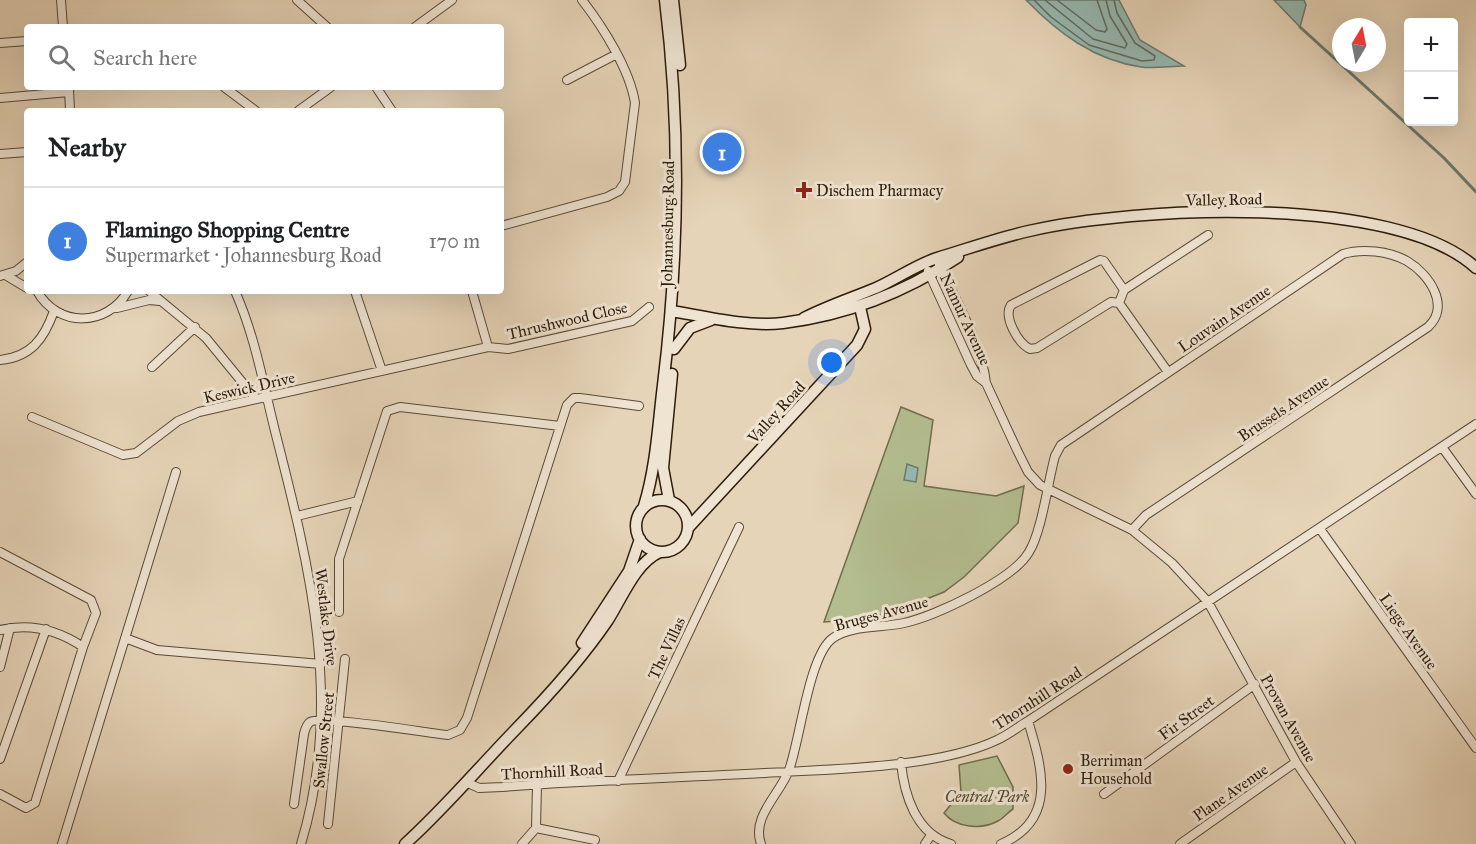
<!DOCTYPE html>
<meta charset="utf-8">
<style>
body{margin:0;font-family:"IM FELL Great Primer",serif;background:#f2f2f2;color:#202124}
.controls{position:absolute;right:18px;top:18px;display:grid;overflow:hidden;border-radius:6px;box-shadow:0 6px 24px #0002}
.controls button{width:54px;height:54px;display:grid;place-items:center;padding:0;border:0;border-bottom:2px solid #e0e0e0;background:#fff;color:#202124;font:30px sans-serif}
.compass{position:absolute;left:1332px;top:18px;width:54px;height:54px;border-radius:50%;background:#fff;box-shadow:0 6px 24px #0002;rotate:10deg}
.you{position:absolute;left:832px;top:363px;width:21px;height:21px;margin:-15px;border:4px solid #fff;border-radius:50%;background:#1a73e8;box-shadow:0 0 0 9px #1a73e833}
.badge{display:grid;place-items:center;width:39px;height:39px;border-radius:50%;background:#8f2418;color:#fff;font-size:20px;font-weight:700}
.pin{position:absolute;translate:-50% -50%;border:3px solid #fff;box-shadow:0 2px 6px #0006}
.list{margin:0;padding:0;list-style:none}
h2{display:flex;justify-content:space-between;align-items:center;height:78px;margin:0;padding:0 24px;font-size:26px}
h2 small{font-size:20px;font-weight:400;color:#757577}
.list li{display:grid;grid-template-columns:39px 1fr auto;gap:18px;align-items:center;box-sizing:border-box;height:108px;padding:0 24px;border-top:2px solid #e0e0e0}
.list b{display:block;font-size:22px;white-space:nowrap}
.list p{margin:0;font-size:20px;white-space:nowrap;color:#757577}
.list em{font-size:20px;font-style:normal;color:#757577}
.icon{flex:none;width:33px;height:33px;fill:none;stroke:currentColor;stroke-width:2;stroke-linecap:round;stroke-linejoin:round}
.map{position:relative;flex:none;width:1476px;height:844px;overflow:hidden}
.search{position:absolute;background:#fff;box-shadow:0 6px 24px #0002;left:24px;top:24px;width:480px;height:66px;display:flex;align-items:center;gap:15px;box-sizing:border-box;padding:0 21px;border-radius:6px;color:#757577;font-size:22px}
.panel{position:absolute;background:#fff;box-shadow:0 6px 24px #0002;left:24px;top:108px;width:480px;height:186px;border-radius:6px}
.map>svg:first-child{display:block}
</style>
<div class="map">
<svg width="1476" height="844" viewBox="0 0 1476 844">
<rect width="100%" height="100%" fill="#e6d4b8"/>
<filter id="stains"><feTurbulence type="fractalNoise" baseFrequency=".00333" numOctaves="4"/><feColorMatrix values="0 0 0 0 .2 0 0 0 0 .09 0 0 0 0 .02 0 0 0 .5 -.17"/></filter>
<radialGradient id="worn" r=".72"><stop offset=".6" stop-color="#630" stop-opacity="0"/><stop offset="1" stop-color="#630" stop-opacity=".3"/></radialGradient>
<!-- green -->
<path fill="#b3bd90" stroke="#706c4e" stroke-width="1.5" d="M 901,407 L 933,420 L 924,486 L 996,496 L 1024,486 L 1018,523 L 964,577 L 944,592 L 894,612 L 865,619 L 824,622 Z
M 997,756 L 1013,787 L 1013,809 C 1008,812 1003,819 998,821 C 981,830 956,828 944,813 L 961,792 L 959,765 Z"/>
<!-- water -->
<path fill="#96b8b1" stroke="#6c7a6f" stroke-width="1.5" d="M 1026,0 L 1119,0 L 1140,40 L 1184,66 C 1170,66 1155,69 1141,67 C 1094,60 1058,33 1026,0 Z
M 1274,0 L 1304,0 L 1306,5 L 1300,27 Z
M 907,464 L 918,468 L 916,482 L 904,480 Z"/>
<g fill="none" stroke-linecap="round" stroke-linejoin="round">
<!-- shore -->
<path stroke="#616a5e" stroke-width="1.5" d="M 1034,0 L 1051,17 L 1089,45 L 1142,61 L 1154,60 L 1155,56 L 1135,43 L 1117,13 L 1114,0
M 1045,0 L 1093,39 L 1125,48 L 1127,44 L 1110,16 L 1106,0
M 1057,0 L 1096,30 L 1105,32 L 1107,29 L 1097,0"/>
<!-- stream -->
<path stroke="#6c7a6f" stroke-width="3" d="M 1300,27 L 1444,158 L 1476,192"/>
<defs>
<path id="street" d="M 61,0 L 63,27
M 297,0 L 327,27
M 415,27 L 452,0
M 0,43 L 27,41
M 567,80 L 615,55
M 224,87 L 256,111
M 376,87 L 392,111
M 69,89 L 70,111
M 0,98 L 69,92
M 298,111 L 331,87
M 0,154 L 27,152
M 501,226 L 607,197 L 619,191 L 625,182 L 635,103 C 630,70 603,27 582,0
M 1100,260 L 1104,261 L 1124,290 L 1119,303 L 1111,302 L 1037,348 L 1030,349 C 1018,343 1003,317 1011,305 Z
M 939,264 C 955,299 982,345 986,383 L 1017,450 L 1028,472 L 1040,485 L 1132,530 L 1172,563 L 1208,602 L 1296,762 L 1351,844
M 928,271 L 971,365 L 977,376 L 986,383
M 0,276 L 16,271 L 27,262
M 7,276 L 27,288
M 1124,290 L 1208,235
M 37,291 C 58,328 107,327 128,291
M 149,291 L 206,338 L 256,399
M 235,291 C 255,336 263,383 275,431 C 310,568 344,703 301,844
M 355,291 L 382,371
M 472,291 L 488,347
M 1119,303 L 1168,372
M 117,308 L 149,300 L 160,301
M 0,360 C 31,357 44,339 54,311
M 152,367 L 195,327
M 32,417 L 123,455 L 136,453 L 178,421 L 199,412 L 488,347 L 508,349 L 632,321 L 649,307
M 1442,447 L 1476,494
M 297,516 L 358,501
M 1320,529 L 1476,748
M 0,552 L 91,600 L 96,613 L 83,647
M 339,612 L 339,559 L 387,411 L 400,407 L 560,426
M 0,630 C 30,623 58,630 83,647 L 35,803 L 26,808 L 0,794
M 125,638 L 157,650 L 321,664
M 0,667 L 10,628
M 0,759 L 46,629
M 901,762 C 904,795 916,834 951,844
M 618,781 L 739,527
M 468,783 L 479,788 L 502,787 C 589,780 677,778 765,773 C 832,769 938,768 997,740 C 1008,735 1018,727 1028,721 L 1476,424
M 1104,794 L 1255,684
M 294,804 L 304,734 C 305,730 306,725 310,722 C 321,715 428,733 448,735 L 460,730 L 467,718 L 567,405 L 574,398 L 580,398 L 639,406
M 328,824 L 345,659
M 536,828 L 595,840
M 62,844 L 176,472
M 522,844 L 536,828 L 537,785
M 761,844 C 751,817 780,794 789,770 C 800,741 809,654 833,638 C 851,625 883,628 904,623 C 935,616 1013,580 1029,552 C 1042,531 1048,481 1055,456 L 1061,445 L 1343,254 C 1362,248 1389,251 1407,261 C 1429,274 1451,306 1428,327 L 1146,515 L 1132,530
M 925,844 L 931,835
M 1001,844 C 1058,820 1042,767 1028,721
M 1180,844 L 1296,762"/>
<path id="secondary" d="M 673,0 L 680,65
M 672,311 C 707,317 747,327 783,323 C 846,315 904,293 958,257
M 804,318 C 827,306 852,298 876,288 C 896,279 916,265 937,258 C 967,249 998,238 1029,231 C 1132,207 1395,193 1476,268
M 674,349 L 690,328 L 711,320
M 669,500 L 663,468 L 672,374
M636 526a26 26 0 1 1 52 0a26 26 0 1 1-52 0Z
M 644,506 C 656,467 658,426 663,385 C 679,256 681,129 665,0
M 688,528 L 857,345 L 865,329 L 860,307
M 582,643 L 629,571 L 640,539
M 405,844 C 445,808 479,767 517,728 C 550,694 581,660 608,620 C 622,598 636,562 660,552"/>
</defs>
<!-- street casing -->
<use href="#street" stroke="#5a4a36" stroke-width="10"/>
<!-- secondary casing -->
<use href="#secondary" stroke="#2c1c0b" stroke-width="13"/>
<!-- street -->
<use href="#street" stroke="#efe3d1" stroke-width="8"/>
<!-- secondary -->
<use href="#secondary" stroke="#efe3d1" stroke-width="10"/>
</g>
<!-- markers -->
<g fill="#8f2418" stroke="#efe3d1" stroke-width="2">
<path d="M801 181h6v6h6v6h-6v6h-6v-6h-6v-6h6z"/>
<circle cx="1068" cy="769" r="6"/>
</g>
<g text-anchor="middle" stroke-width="6" stroke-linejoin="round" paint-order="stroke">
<!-- poi labels -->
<g font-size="16" fill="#2c1c0b" stroke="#efe3d1" text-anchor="start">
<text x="816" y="196">Dischem Pharmacy</text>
<text x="1080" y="766">Berriman<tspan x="1080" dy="18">Household</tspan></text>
</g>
<!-- street labels -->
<g font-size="16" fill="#2c1c0b" stroke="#efe3d1">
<text transform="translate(1224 199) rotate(-1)" y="6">Valley Road</text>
<text transform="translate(667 224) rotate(-89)" y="6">Johannesburg Road</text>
<text transform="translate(1224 318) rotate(-34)" y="6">Louvain Avenue</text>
<text transform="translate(966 319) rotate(65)" y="6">Namur Avenue</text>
<text transform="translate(567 320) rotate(-13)" y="6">Thrushwood Close</text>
<text transform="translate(249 387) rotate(-13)" y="6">Keswick Drive</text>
<text transform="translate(1283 408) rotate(-34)" y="6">Brussels Avenue</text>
<text transform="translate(776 412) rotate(-48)" y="6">Valley Road</text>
<text transform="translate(881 613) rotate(-15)" y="6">Bruges Avenue</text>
<text transform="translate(327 617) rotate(83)" y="6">Westlake Drive</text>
<text transform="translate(1409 631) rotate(55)" y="6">Liege Avenue</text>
<text transform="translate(666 648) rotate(-65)" y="6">The Villas</text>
<text transform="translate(1037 698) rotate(-33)" y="6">Thornhill Road</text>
<text transform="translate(1186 717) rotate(-36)" y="6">Fir Street</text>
<text transform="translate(1289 718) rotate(61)" y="6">Provan Avenue</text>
<text transform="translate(323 740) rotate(-84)" y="6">Swallow Street</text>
<text transform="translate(552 771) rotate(-3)" y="6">Thornhill Road</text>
<text transform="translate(1230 792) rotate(-35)" y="6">Plane Avenue</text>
</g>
<!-- park labels -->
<g font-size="16" font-style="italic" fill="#544c33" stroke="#efe3d1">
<text x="987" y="802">Central Park</text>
</g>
</g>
<rect width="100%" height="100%" filter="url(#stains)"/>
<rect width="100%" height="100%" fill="url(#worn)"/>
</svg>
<div class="controls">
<button>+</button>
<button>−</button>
</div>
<svg class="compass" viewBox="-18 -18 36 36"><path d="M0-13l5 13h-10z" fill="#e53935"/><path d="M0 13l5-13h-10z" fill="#757577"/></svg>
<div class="you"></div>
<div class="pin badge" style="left:722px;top:152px;background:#3f7fe0">1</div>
<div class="search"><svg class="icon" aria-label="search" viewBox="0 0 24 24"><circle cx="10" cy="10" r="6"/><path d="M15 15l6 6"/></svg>Search here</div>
<section class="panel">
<h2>Nearby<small></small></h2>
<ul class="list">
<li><span class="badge" style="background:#3f7fe0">1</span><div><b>Flamingo Shopping Centre</b><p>Supermarket · Johannesburg Road</p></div><em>170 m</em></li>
</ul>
</section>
</div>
